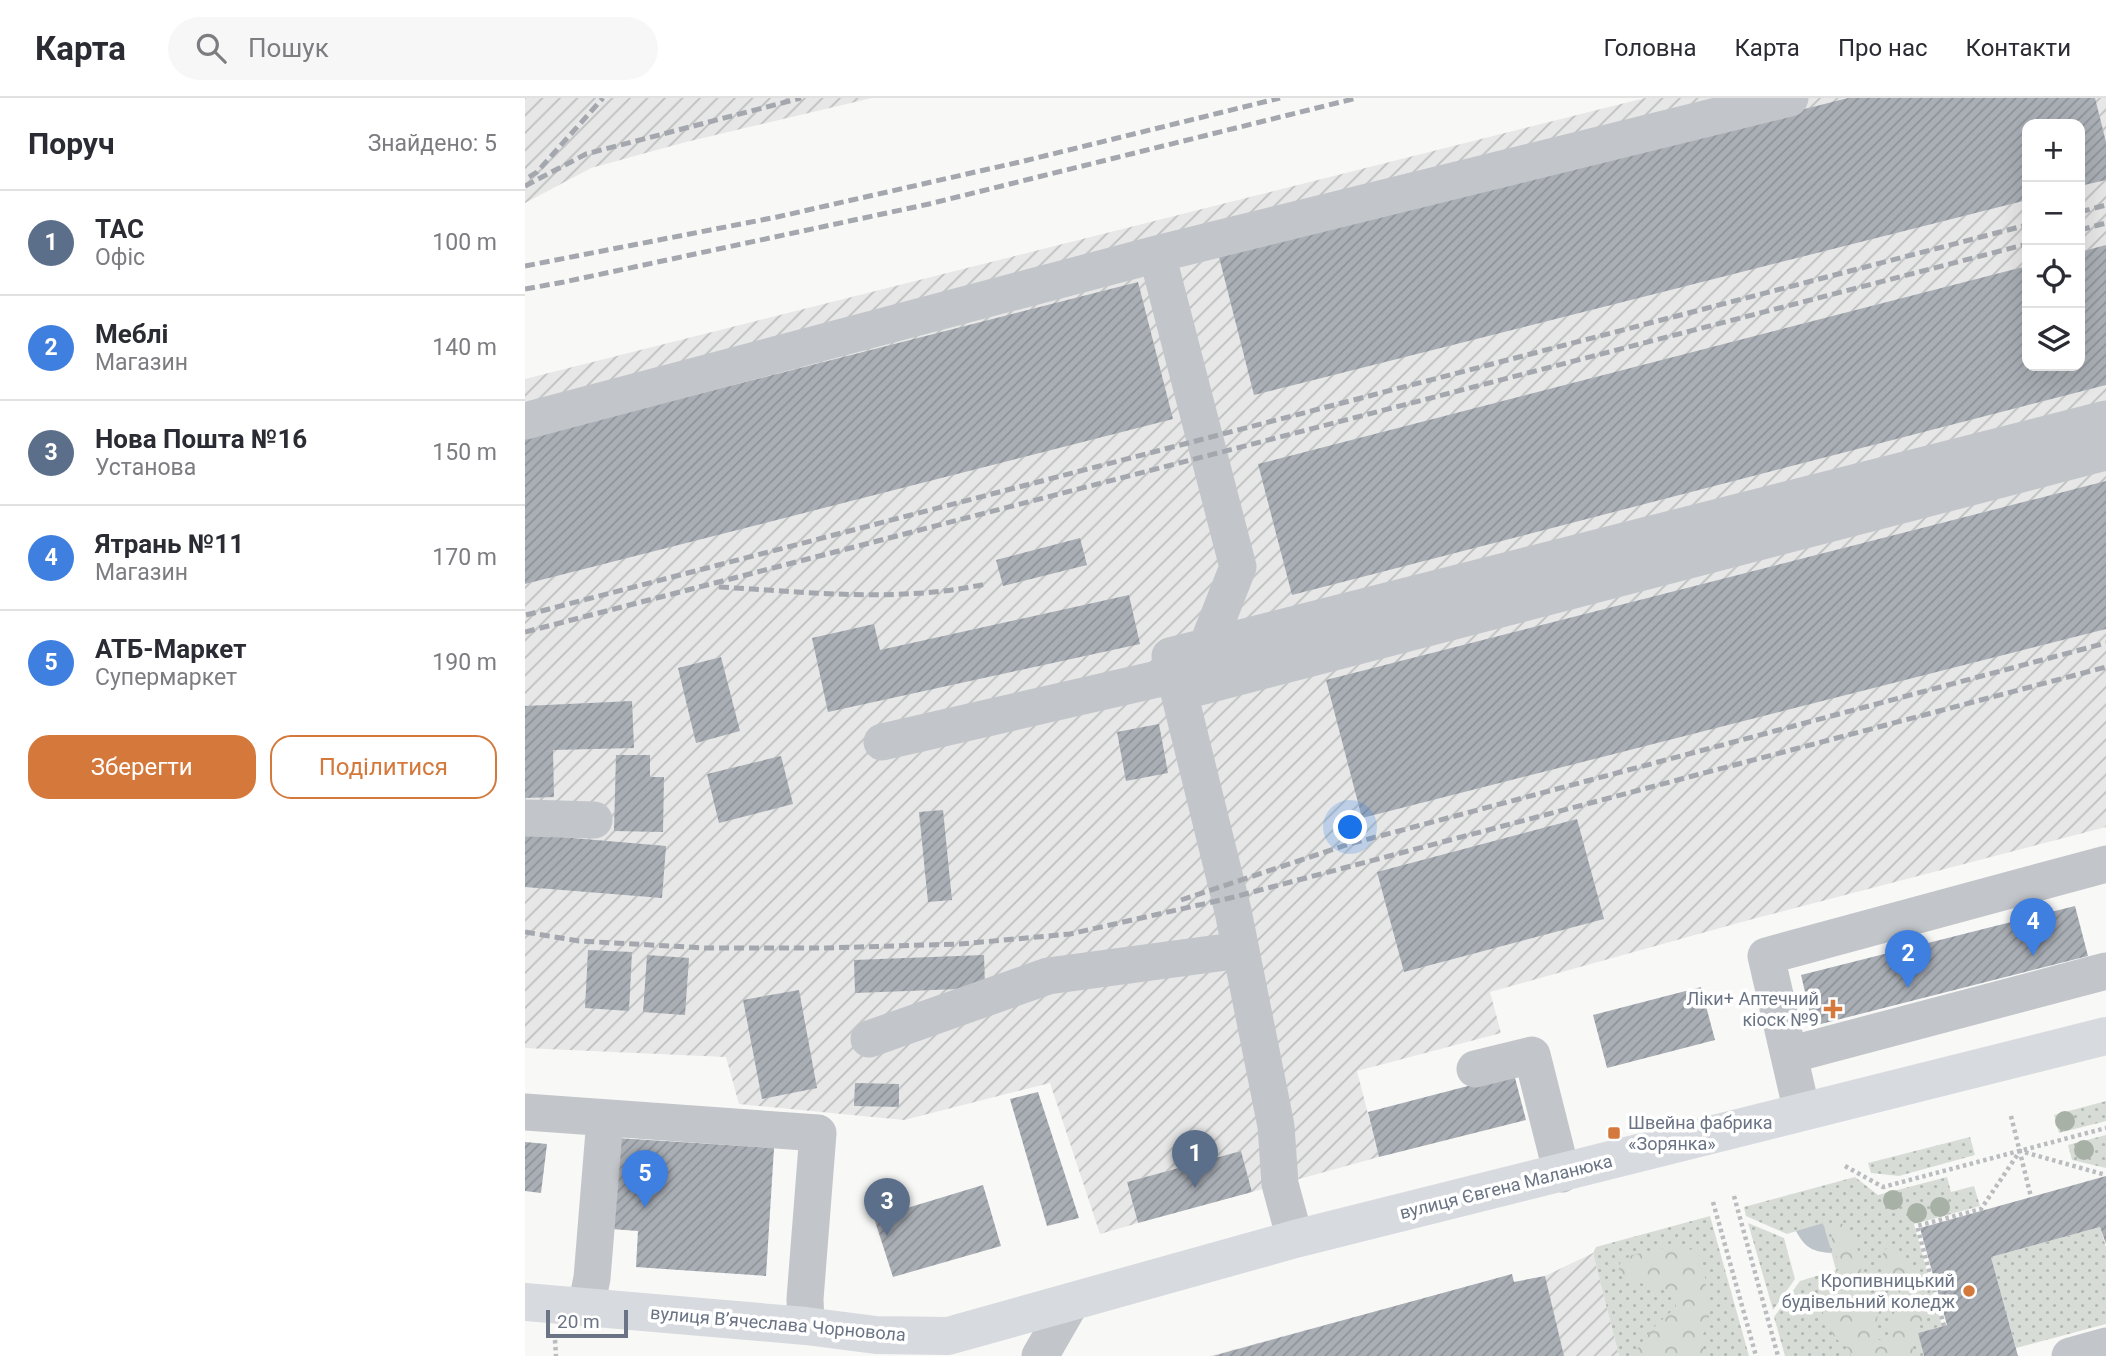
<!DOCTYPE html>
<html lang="uk">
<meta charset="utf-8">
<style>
body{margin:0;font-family:Roboto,sans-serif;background:#f7f7f7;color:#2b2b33}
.controls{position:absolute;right:21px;top:21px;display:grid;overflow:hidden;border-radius:14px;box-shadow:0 7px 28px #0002}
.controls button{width:63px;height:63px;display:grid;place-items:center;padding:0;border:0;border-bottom:2px solid #e1e1e2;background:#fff;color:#2b2b33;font:35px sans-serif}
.scale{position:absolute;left:21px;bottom:18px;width:82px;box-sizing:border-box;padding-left:7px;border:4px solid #6a7484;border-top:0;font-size:19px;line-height:24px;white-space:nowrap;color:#6a7484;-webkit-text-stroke:5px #fff;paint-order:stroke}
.you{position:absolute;left:826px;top:730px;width:24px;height:24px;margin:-18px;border:5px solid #fff;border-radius:50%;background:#1a73e8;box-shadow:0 0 0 10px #1a73e833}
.badge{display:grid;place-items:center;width:46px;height:46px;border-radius:50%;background:#d4793b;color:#fff;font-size:23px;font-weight:700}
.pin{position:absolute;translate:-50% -58px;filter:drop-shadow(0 2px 4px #0008)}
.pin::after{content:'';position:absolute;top:37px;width:24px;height:21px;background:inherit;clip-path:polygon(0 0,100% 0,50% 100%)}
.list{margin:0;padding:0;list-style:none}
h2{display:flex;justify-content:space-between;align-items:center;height:91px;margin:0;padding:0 28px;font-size:30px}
h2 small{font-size:23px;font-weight:400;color:#7c7c81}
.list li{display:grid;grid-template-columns:46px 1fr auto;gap:21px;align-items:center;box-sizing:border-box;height:105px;padding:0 28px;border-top:2px solid #e1e1e2}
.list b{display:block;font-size:26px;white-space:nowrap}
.list p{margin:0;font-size:23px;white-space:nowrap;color:#7c7c81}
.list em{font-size:23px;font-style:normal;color:#7c7c81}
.actions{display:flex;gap:14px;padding:21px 28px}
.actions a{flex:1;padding:16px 0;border:2px solid #d4793b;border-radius:21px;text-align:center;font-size:24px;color:#d4793b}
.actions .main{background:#d4793b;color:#fff}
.icon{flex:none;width:38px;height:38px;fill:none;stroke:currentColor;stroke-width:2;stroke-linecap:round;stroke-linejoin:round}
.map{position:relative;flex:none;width:1581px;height:1258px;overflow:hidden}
header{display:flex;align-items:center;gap:42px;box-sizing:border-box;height:98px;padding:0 35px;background:#fff;border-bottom:2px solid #e1e1e2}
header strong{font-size:33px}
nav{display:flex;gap:38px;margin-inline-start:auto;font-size:24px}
.search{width:490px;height:63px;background:#f7f7f7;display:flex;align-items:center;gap:18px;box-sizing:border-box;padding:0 24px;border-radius:38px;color:#7c7c81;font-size:26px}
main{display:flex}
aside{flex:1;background:#fff}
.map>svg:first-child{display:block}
</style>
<header>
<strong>Карта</strong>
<div class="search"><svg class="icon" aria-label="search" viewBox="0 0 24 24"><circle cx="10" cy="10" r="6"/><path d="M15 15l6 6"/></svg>Пошук</div>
<nav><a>Головна</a><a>Карта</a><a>Про нас</a><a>Контакти</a></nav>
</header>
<main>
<aside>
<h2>Поруч<small>Знайдено: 5</small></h2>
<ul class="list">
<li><span class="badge" style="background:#5c6f8a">1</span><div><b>ТАС</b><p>Офіс</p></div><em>100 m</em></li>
<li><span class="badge" style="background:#3f7fe0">2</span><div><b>Меблі</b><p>Магазин</p></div><em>140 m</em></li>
<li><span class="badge" style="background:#5c6f8a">3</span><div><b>Нова Пошта №16</b><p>Установа</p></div><em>150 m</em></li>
<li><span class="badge" style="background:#3f7fe0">4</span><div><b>Ятрань №11</b><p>Магазин</p></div><em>170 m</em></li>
<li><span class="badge" style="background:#3f7fe0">5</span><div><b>АТБ-Маркет</b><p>Супермаркет</p></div><em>190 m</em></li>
</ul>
<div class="actions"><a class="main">Зберегти</a><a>Поділитися</a></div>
</aside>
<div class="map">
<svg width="1581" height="1258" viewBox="0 0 1581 1258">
<defs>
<pattern id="industrial-furrows" width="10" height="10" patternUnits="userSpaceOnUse" patternTransform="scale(1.75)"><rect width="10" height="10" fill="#e6e7e6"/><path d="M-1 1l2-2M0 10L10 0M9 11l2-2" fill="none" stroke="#bec0c0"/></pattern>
<pattern id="grass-dots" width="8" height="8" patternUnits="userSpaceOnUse" patternTransform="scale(1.75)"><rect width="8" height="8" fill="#d7ddd6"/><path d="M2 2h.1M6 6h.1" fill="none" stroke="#b2b8b3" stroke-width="1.8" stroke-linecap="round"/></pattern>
<pattern id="forest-crowns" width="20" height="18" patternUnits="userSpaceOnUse" patternTransform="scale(1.75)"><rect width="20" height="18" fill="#d7ddd6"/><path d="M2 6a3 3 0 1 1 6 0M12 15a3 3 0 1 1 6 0" fill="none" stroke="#b2b8b3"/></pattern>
<pattern id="building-hatch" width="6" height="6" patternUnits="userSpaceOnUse" patternTransform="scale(1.75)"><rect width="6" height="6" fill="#aaafb6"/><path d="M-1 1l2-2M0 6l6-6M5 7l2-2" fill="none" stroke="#8e939a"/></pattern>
</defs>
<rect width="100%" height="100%" fill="#f8f8f6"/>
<!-- industrial -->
<path fill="url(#industrial-furrows)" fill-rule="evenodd" d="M 0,0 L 347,0 L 161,44 L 66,70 L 0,105 Z
M 1120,0 L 1581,0 L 1581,729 L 1224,822 L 965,894 L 976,935 L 832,973 L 854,1059 L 727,1094 L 716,1053 L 602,1084 L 613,1125 L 575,1136 L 525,985 L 379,1022 L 214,1006 L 201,959 L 0,950 L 0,281 ZM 1502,26 L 1555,26 L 1555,268 L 1502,268 Z
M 1068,1155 L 1094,1258 L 685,1258 L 952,1186 L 989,1184 L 1020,1178 Z"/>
<!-- grass -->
<path fill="url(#grass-dots)" d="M 1581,1003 L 1581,1023 L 1534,1035 L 1529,1017 Z
M 1581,1037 L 1581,1070 L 1547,1062 L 1543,1047 Z
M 1445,1039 L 1450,1057 L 1374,1078 L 1346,1075 L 1343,1065 Z
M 1330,1079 L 1353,1097 L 1422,1079 L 1426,1094 L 1449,1088 L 1455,1108 L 1389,1126 L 1417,1228 L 1393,1235 L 1399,1258 L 1260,1258 L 1249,1219 L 1275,1183 L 1311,1172 L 1298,1125 L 1262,1136 L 1221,1118 L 1219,1109 Z
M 1185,1118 L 1224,1258 L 1094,1258 L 1068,1155 L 1071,1149 Z
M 1223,1125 L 1259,1140 L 1270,1181 L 1248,1212 Z
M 1575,1129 L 1581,1149 L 1581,1226 L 1491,1250 L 1466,1159 Z"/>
<!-- forest -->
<path fill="url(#forest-crowns)" d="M 1312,1124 C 1336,1129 1333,1166 1339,1186 C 1342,1195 1349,1203 1355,1209 L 1350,1231 L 1353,1242 L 1362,1241 L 1376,1190 L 1365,1177 L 1356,1159 L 1361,1150 C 1376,1154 1377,1160 1386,1171 C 1390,1175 1395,1178 1398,1183 C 1415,1209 1384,1232 1388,1258 L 1326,1258 L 1324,1251 C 1299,1234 1299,1220 1294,1192 C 1299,1182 1309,1179 1315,1169 L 1307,1145 L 1306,1127 Z
M 1143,1149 L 1171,1152 L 1179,1169 L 1184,1219 L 1177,1240 L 1180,1258 L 1107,1258 L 1126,1232 L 1151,1209 L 1149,1194 C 1131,1185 1108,1188 1093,1175 L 1095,1165 L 1107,1157 Z"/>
<!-- water -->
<path fill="#bcc3c9" d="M 1298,1125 L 1307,1155 C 1288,1154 1280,1150 1271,1133 Z"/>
<!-- building -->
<path fill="url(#building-hatch)" d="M 1323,0 L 1570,0 L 1581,44 L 1581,82 L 1555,88 L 1555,26 L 1502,26 L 1502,102 L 729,297 L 694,159 Z
M 1581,147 L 1581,287 L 767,497 L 733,366 L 1502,168 L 1502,268 L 1555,268 L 1555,154 Z
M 613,184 L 648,321 L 0,486 L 0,340 Z
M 1581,383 L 1581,531 L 837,720 L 801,582 Z
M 555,440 L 562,467 L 478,488 L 471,462 Z
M 604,497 L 615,546 L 303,614 L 287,540 L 349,526 L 355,552 Z
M 196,559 L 215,633 L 171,645 L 153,570 Z
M 107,603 L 109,650 L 28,652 L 29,699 L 0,700 L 0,608 Z
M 634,626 L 643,675 L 601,683 L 592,634 Z
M 91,657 L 125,657 L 125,679 L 139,679 L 138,734 L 89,733 Z
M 256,658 L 268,706 L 194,725 L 182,676 Z
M 418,712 L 427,802 L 403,804 L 394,714 Z
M 1052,721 L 1079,821 L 879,874 L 852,774 Z
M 0,736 L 141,748 L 137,800 L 0,789 Z
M 1550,808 L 1563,858 L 1288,928 L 1276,877 Z
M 63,852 L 107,854 L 104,913 L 60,910 Z
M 122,857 L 164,860 L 160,917 L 118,914 Z
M 459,857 L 460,890 L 330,895 L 329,862 Z
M 1176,889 L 1190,942 L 1082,970 L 1068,917 Z
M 274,892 L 292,990 L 237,1001 L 218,902 Z
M 989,976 L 1001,1022 L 854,1059 L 843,1014 Z
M 330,985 L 374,986 L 374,1009 L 329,1008 Z
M 513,994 L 554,1120 L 522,1128 L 485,1001 Z
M 92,1040 L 249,1050 L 241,1178 L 111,1169 L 113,1133 L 86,1131 Z
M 0,1044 L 22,1046 L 16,1095 L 0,1093 Z
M 716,1053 L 727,1094 L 613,1125 L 602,1084 Z
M 1581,1078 L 1581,1146 L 1575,1129 L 1466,1159 L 1493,1258 L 1399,1258 L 1393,1235 L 1422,1227 L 1395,1130 Z
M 458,1087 L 476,1148 L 368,1179 L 349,1120 Z
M 987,1176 L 989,1184 L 1020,1178 L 1039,1258 L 688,1258 Z"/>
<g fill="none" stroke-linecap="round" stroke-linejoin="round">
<!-- path -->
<path stroke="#babcbf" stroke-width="4.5" stroke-dasharray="3.5 3.5" stroke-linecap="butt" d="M 1486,1018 L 1506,1099
M 1320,1068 L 1358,1089 L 1581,1030
M 1209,1098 L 1253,1258
M 1188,1104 L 1231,1258
M 1419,1228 L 1392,1128 L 1456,1111 L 1495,1053 L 1581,1077
M 30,1242 L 31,1258"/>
<!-- minor -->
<path stroke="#c2c5c9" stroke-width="37" d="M 632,156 L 713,469 L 682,548
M 0,323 L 632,156 L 1265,0
M 655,594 L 1581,354
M 357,644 L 650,577
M 0,720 L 69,722
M 344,941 L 523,878 L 716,852
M 1264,957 L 1581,873
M 950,971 L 1007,957 L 1037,1076
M 0,1014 L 293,1035 L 280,1201 L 281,1228
M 1277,1014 L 1241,858 L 1581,766
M 770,1141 L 755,1086 L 751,1028 L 708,813 L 645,558 L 1581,321
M 61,1210 L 67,1180 L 80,1021
M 515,1258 L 545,1206
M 1545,1258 L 1581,1248"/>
<!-- major -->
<path stroke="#d7dade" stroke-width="38" d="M 0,1204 L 281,1228 L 351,1237 L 423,1238 L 770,1141 L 1581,938"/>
<!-- rail -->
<path stroke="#a4a8ae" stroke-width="5" stroke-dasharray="10 5" stroke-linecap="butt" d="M 4,79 L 12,74 L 78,0
M 0,88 L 61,56 L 276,0
M 1555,114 L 1581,107
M 1555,132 L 1581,125
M 0,168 L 252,119 L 499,63 L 755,0
M 0,191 L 39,184 L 404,106 L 832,0
M 194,489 C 283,494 373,505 461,486
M 1,517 L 1502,127
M 0,534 L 1502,146
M 656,802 L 821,747 L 1581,545
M 0,834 L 54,843 L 180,850 L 300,850 L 435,846 L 545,836 L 705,800 L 1581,569"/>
</g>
<!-- trees -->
<g fill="#a7b1a6">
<circle cx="1540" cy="1023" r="10"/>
<circle cx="1559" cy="1052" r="10"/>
<circle cx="1368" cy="1102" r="10"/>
<circle cx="1415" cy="1109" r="10"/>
<circle cx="1392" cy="1115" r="10"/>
</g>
<!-- markers -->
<g fill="#d4793b" stroke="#fff" stroke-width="2.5">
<path d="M1304.5 900.5h7v7h7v7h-7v7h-7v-7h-7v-7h7z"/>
<rect x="1082" y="1028" width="14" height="14" rx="3.5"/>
<circle cx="1444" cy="1193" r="7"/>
</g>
<g text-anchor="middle" stroke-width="7" stroke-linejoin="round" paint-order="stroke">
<!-- poi labels -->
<g font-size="18" fill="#6a7484" stroke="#fff" text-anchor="end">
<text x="1294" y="907">Ліки+ Аптечний<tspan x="1294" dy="21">кіоск №9</tspan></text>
<text x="1103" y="1031" text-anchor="start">Швейна фабрика<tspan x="1103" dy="21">«Зорянка»</tspan></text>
<text x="1430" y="1189">Кропивницький<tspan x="1430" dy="21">будівельний коледж</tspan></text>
</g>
<!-- street labels -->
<g font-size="18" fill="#6a7484" stroke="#fff">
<text transform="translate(981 1089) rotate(-14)" y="6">вулиця Євгена Маланюка</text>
<text transform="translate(253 1226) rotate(5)" y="6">вулиця Вʼячеслава Чорновола</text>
</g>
</g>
</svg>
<div class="controls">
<button>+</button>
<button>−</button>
<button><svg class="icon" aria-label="locate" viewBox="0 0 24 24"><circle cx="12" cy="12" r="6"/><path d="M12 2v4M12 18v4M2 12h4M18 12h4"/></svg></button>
<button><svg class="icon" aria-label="layers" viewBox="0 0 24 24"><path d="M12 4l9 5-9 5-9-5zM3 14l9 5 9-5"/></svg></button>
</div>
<div class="scale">20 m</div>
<div class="you"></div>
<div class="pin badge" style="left:670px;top:1090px;background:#5c6f8a">1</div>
<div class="pin badge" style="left:1383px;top:890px;background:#3f7fe0">2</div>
<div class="pin badge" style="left:362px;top:1138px;background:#5c6f8a">3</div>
<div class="pin badge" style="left:1508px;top:858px;background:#3f7fe0">4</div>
<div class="pin badge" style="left:120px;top:1110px;background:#3f7fe0">5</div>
</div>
</main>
